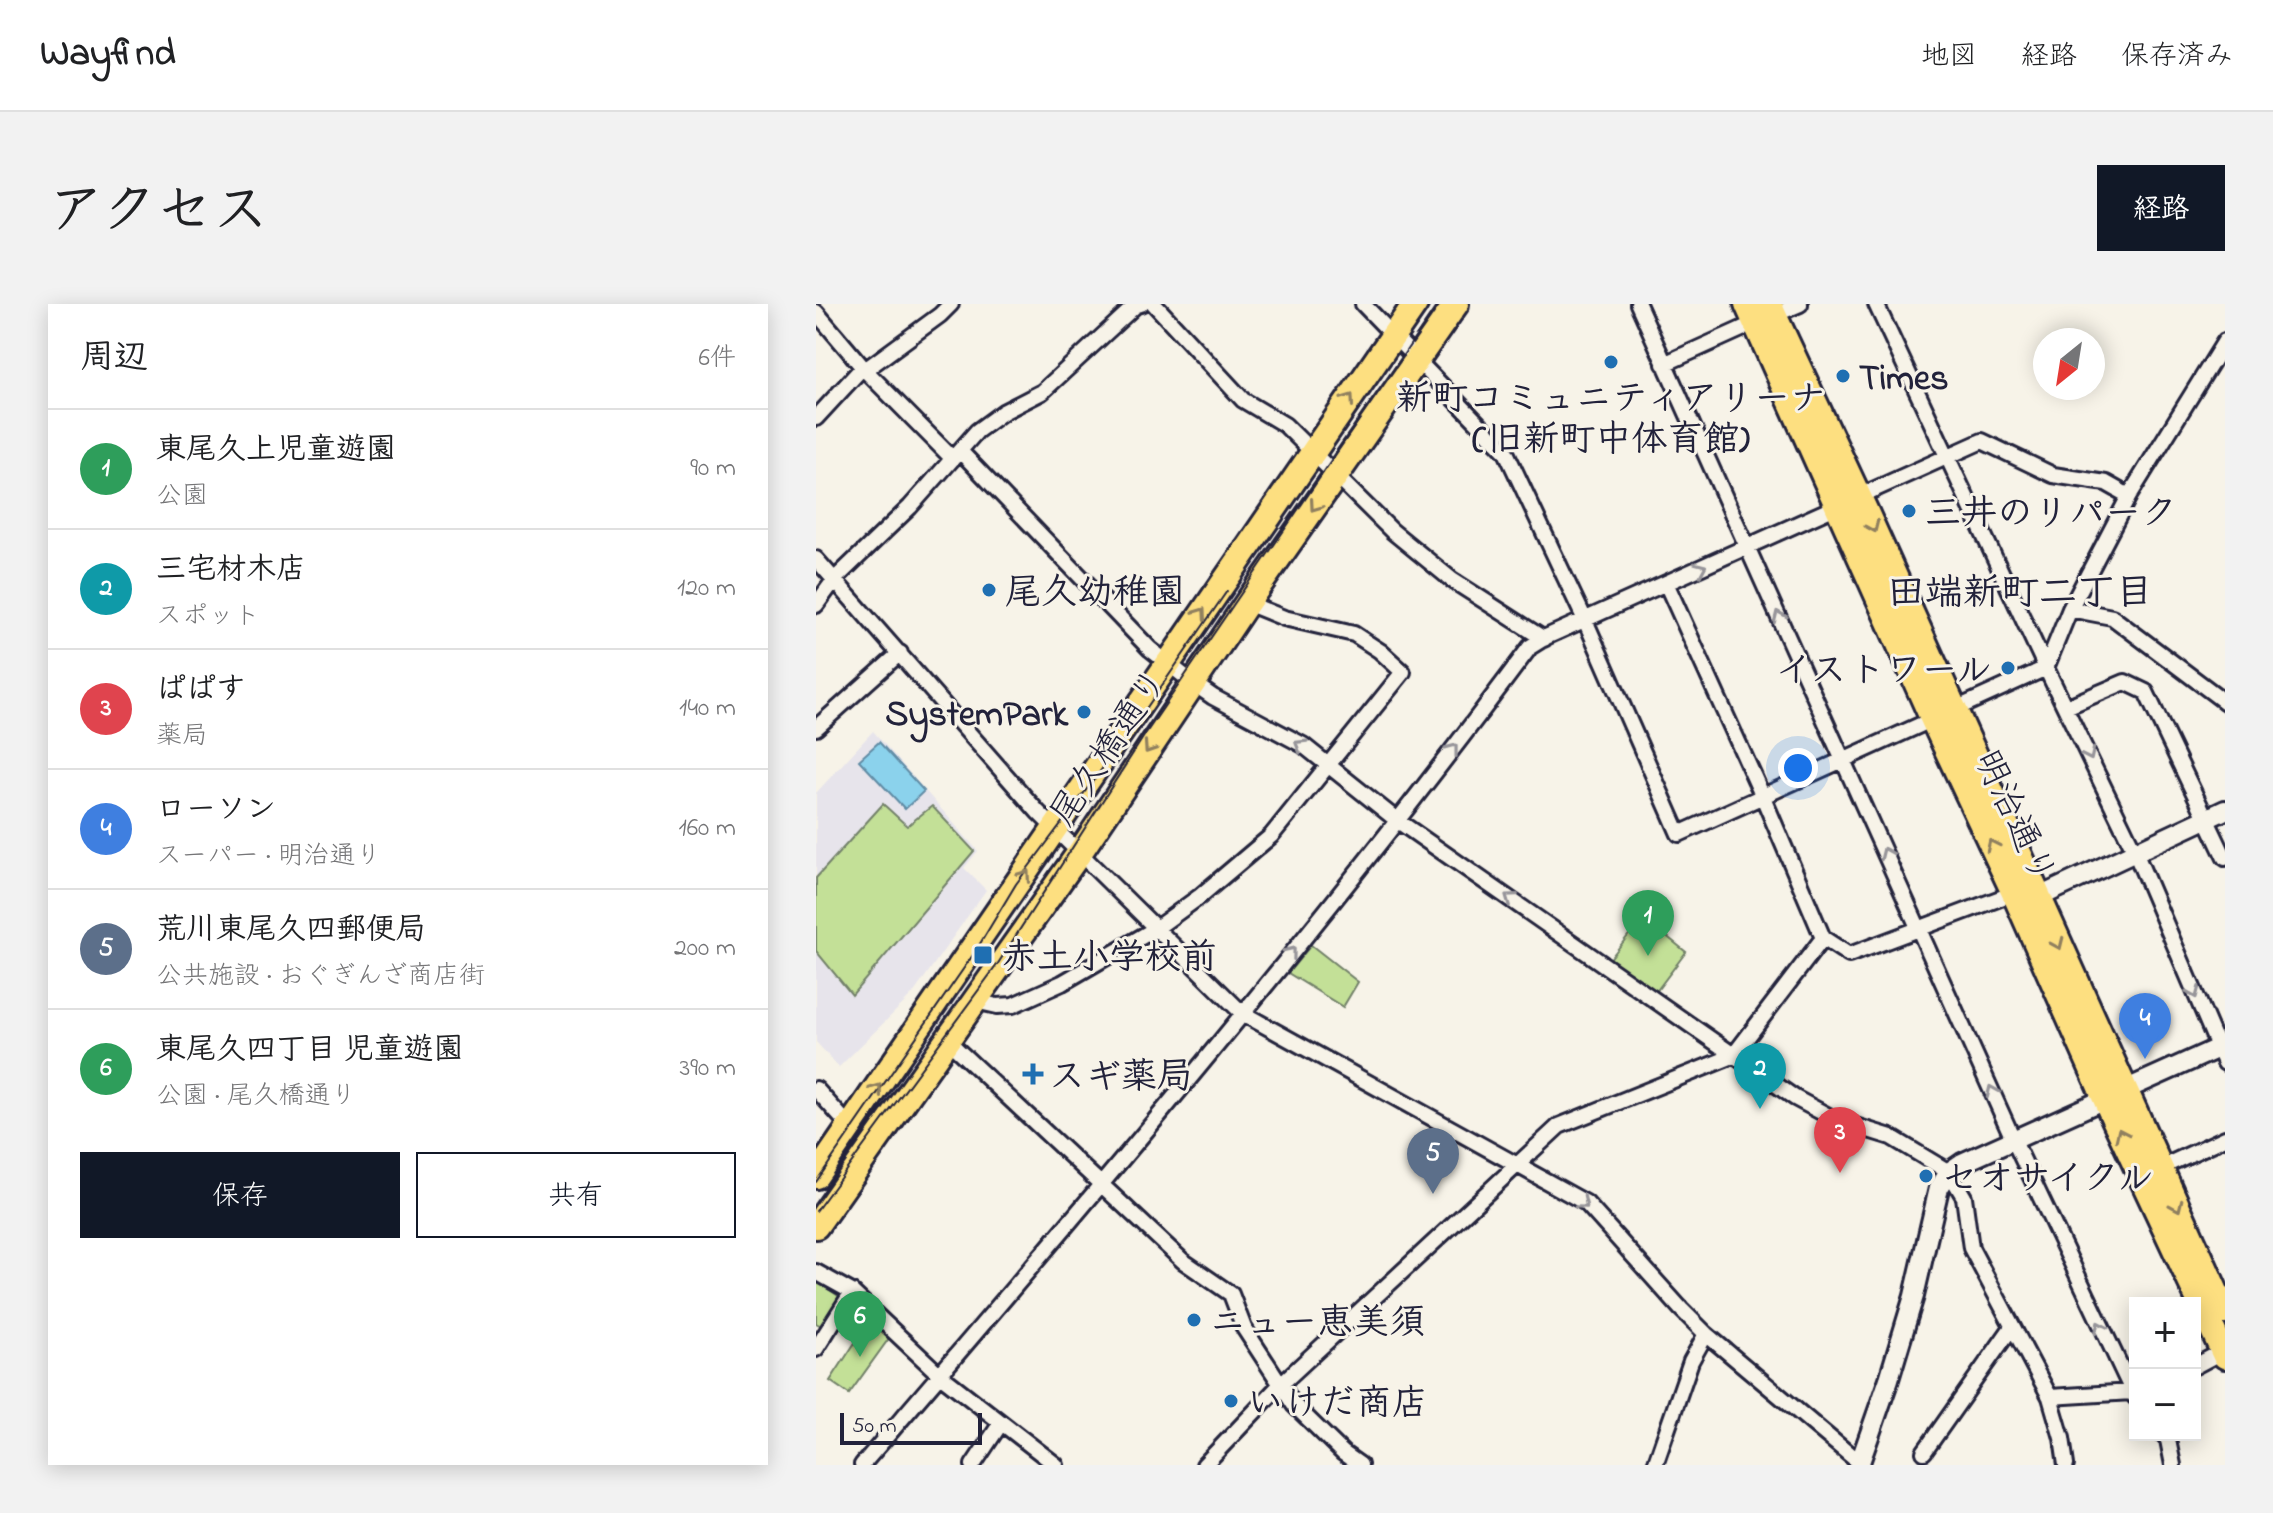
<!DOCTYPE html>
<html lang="ja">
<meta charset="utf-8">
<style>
body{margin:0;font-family:"Indie Flower","Klee One",sans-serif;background:#f2f2f2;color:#202124}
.controls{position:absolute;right:24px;bottom:24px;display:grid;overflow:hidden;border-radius:0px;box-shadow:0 4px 20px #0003}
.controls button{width:72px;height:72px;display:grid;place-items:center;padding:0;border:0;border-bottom:2px solid #e0e0e0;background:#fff;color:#202124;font:40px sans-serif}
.compass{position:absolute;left:1217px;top:24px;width:72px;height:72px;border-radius:50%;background:#fff;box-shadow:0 4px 20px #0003;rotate:210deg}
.scale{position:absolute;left:24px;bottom:20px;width:142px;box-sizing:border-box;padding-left:8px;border:4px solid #22223b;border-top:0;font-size:22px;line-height:28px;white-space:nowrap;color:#22223b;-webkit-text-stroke:6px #f7f3e8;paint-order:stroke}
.you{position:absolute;left:982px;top:464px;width:28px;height:28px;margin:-20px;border:6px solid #fff;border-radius:50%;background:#1a73e8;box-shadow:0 0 0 12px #1a73e833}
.badge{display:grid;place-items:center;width:52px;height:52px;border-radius:50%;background:#111827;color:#fff;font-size:26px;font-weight:700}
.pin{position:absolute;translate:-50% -66px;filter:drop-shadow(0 2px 4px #0008)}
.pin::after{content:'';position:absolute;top:42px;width:28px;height:24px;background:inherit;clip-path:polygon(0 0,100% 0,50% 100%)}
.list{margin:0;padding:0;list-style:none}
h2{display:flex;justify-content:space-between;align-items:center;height:104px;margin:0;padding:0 32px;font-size:34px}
h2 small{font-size:26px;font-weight:400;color:#757577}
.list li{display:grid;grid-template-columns:52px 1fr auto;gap:24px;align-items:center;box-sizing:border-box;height:120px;padding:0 32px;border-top:2px solid #e0e0e0}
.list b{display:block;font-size:30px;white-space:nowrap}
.list p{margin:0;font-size:26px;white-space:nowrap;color:#757577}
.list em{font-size:26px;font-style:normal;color:#757577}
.actions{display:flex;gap:16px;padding:24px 32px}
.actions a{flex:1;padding:18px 0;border:2px solid #111827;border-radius:0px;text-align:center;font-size:28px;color:#111827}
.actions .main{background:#111827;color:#fff}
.map{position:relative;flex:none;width:1409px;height:1161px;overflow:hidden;border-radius:0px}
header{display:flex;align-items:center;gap:48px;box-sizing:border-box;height:112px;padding:0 40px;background:#fff;border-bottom:2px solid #e0e0e0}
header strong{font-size:38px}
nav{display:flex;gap:44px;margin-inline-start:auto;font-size:28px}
.intro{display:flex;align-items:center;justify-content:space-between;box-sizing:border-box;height:192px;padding:0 48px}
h1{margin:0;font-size:56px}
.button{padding:20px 36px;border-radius:0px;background:#111827;color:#fff;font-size:28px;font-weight:700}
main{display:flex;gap:48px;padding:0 48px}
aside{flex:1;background:#fff;border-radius:0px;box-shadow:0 4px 20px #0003}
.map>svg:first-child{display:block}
</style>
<header>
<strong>Wayfind</strong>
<nav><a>地図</a><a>経路</a><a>保存済み</a></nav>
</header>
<div class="intro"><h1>アクセス</h1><a class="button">経路</a></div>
<main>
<aside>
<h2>周辺<small>6件</small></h2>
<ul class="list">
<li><span class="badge" style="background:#2e9e5b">1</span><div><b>東尾久上児童遊園</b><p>公園</p></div><em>90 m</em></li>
<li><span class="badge" style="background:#0f9aa8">2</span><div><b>三宅材木店</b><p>スポット</p></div><em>120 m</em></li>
<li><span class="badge" style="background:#e0444e">3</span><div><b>ぱぱす</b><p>薬局</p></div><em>140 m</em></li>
<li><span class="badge" style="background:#3f7fe0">4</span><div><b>ローソン</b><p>スーパー · 明治通り</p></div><em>160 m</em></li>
<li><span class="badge" style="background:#5c6f8a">5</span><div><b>荒川東尾久四郵便局</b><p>公共施設 · おぐぎんざ商店街</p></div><em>200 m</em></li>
<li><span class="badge" style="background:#2e9e5b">6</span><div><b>東尾久四丁目 児童遊園</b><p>公園 · 尾久橋通り</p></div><em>390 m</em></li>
</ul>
<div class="actions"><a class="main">保存</a><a>共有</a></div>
</aside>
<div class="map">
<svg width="1409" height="1161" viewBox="0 0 1409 1161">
<rect width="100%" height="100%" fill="#f7f3e8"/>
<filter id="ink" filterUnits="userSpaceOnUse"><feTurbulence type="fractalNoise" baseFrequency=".0125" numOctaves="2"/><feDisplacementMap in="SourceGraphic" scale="16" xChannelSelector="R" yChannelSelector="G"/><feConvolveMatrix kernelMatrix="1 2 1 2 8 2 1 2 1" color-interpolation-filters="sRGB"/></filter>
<g filter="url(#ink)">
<!-- built -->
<path fill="#e7e4eb" d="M 57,427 L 162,547 L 148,564 L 170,586 L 97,690 L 23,763 L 0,738 L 0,489 Z"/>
<!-- green -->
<path fill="#c3e097" stroke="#728169" stroke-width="2" d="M 67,500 L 91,522 L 116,502 L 158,547 L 36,691 L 0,647 L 0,574 Z
M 827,613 L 870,648 L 839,689 L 793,656 Z
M 495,641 L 542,678 L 527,703 L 472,669 Z
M 0,977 L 27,995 L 7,1023 L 0,1019 Z
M 57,1011 L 76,1030 L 33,1090 L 14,1077 Z"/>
<!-- water -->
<path fill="#8bd2ec" stroke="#618ca5" stroke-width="2" d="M 63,438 L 108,487 L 89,505 L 43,456 Z"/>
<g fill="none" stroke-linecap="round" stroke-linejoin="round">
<defs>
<path id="minor" d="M 338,0 L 427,96 L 469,121 L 576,227 L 636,276 L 728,335
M 547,0 L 690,148 L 769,316 L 863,530 L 1230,364 L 1254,305 L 1313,192 L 1409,37
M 822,0 L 1198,837 L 1319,1093
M 1060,0 L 1230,364 L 1319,548 L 1409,759
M 0,8 L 49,66 L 136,154
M 958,11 L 984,0
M 848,60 L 939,19
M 49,66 L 124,11 L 135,0
M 0,114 L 47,63
M 144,147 L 334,345 L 377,379 L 397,393 L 487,441 L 582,517 L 979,794 L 1020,816 L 1075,833 L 1133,868 L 1148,893 L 1155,944 L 1234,1093 L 1246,1134 L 1250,1161
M 0,255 L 222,508 L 426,709 L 770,899 L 865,1005 L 890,1030 L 1046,1161
M 850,279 L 947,493 L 1007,634 L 1033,651 L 1198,589
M 0,301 L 19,275 L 94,203 L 161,127 L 187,108 L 226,88 L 320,1 L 325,0
M 1254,305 L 1296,313 L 1409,398
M 1250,403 L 1309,378 L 1330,388 L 1409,554
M 0,424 L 84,349
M 159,697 L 181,702 L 197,701 L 246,679 L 339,625 L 383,593 L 455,532 L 587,368 L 564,347 L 538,330 L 468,314 L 431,299
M 132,737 L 367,957 L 415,990 L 428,1024 L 478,1101 L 527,1149 L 544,1161
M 0,785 L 34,823
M 1344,864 L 1409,834
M 0,968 L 36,988 L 124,1071 L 240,1161
M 0,1045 L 36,988
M 1379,1062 L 1407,1047
M 1234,1093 L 1316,1088
M 1348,1131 L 1352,1136 L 1357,1161
M 1108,1148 L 1196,1023
M 46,1161 C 276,894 504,625 714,343 L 730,333 L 1166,137 L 1237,171 L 1290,179 L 1313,192
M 157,1161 L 185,1119
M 388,1161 L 464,1081 L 743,822 L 917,752 L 1007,634
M 839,1161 L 875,1057 L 890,1030"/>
<path id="tertiary" d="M 1221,594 L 1409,506
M 1043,1161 L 1073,1075 L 1098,992 L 1123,884 L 1133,868 L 1146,859 L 1409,741"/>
<path id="primary" d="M 931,0 L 1117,416 L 1198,589 L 1298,815 L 1409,1052
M 953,0 L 1050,208 L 1409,1008
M 0,872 L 599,0
M 0,922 L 264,548 L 431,299 L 640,0"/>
</defs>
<!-- minor casing -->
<use href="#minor" stroke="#22223b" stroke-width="20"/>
<!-- tertiary casing -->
<use href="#tertiary" stroke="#22223b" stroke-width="24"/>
<!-- primary casing -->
<use href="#primary" stroke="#22223b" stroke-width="30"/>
<!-- minor -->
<use href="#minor" stroke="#f7f3e8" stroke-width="14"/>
<!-- tertiary -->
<use href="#tertiary" stroke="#f7f3e8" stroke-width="18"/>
<!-- primary -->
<use href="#primary" stroke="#fddf80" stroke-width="24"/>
<!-- tram -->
<path stroke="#22223b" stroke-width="2" d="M 0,878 L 159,648 L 200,580 L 318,422 L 411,287
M 0,907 L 181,661 L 330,429 L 622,0"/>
</g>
<!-- one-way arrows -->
<defs><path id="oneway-chevron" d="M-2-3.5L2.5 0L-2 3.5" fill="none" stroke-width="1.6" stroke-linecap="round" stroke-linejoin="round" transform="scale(2)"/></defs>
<g stroke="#90805e">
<use href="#oneway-chevron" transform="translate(533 95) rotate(-55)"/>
<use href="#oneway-chevron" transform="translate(499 202) rotate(125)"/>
<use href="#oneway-chevron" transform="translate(1057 223) rotate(66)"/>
<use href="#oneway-chevron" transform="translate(385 309) rotate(-55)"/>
<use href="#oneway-chevron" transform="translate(333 444) rotate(124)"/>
<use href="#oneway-chevron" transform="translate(1176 541) rotate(-115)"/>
<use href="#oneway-chevron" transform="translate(209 571) rotate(-55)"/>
<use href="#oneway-chevron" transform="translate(1242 640) rotate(66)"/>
<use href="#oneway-chevron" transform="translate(61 785) rotate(-55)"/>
<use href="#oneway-chevron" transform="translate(1305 830) rotate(-115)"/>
<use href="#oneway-chevron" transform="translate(1361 902) rotate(66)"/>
</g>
<g stroke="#97959a">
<use href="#oneway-chevron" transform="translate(885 264) rotate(-24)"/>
<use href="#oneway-chevron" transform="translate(963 312) rotate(-114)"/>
<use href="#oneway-chevron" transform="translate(484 441) rotate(-149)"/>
<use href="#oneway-chevron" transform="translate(637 445) rotate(-52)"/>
<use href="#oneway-chevron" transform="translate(1273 451) rotate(65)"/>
<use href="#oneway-chevron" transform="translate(1070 549) rotate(-114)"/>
<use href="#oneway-chevron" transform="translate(694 594) rotate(-145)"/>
<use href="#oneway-chevron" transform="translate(475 648) rotate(-51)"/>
<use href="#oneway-chevron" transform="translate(1378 689) rotate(67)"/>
<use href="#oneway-chevron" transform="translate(1176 787) rotate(-114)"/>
<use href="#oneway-chevron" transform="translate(767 900) rotate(39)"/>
<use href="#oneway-chevron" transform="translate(1284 1023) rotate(-115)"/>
</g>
</g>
<!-- markers -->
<g fill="#1f6fb2" stroke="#f7f3e8" stroke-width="3">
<circle cx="795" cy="58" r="8"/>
<circle cx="1027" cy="72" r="8"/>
<circle cx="1093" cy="207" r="8"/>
<circle cx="173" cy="286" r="8"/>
<circle cx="1192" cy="364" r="8"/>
<circle cx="268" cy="408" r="8"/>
<rect x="157" y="641" width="20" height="20" rx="4"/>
<path d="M213 758h8v8h8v8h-8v8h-8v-8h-8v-8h8z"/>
<circle cx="1110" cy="872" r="8"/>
<circle cx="378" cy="1016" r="8"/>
<circle cx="415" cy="1097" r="8"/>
</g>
<g text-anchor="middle" stroke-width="6" stroke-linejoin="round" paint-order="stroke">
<!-- poi labels -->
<g font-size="36" font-weight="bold" fill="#22223b" stroke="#f7f3e8" text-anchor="start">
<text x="1043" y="85">Times</text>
<text x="795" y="105" text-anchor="middle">新町コミュニティアリーナ<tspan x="795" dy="41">(旧新町中体育館)</tspan></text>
<text x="1109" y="220">三井のリパーク</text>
<text x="189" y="299">尾久幼稚園</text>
<text x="1176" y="377" text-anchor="end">イストワール</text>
<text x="252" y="421" text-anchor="end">SystemPark</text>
<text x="185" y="664">赤土小学校前</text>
<text x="233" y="783">スギ薬局</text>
<text x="1126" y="885">セオサイクル</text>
<text x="394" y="1029">ニュー恵美須</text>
<text x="431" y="1110">いけだ商店</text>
</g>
<!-- street labels -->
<g font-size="36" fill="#22223b" stroke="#f7f3e8">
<text transform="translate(291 442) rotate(-56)" y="13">尾久橋通り</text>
<text transform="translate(1201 512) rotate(65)" y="13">明治通り</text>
</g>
<!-- neighbourhood labels -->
<g font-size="38" font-weight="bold" fill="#22223b" stroke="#f7f3e8">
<text x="1204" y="300">田端新町二丁目</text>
</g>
</g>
</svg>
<div class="controls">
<button>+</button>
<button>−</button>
</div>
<svg class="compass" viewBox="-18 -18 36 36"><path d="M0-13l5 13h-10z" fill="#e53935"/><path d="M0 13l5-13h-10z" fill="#757577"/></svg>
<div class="scale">50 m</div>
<div class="you"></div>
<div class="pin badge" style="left:832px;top:652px;background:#2e9e5b">1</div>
<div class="pin badge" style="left:944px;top:805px;background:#0f9aa8">2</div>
<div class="pin badge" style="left:1024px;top:869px;background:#e0444e">3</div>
<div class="pin badge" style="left:1329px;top:755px;background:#3f7fe0">4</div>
<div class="pin badge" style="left:617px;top:890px;background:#5c6f8a">5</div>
<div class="pin badge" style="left:44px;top:1053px;background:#2e9e5b">6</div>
</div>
</main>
